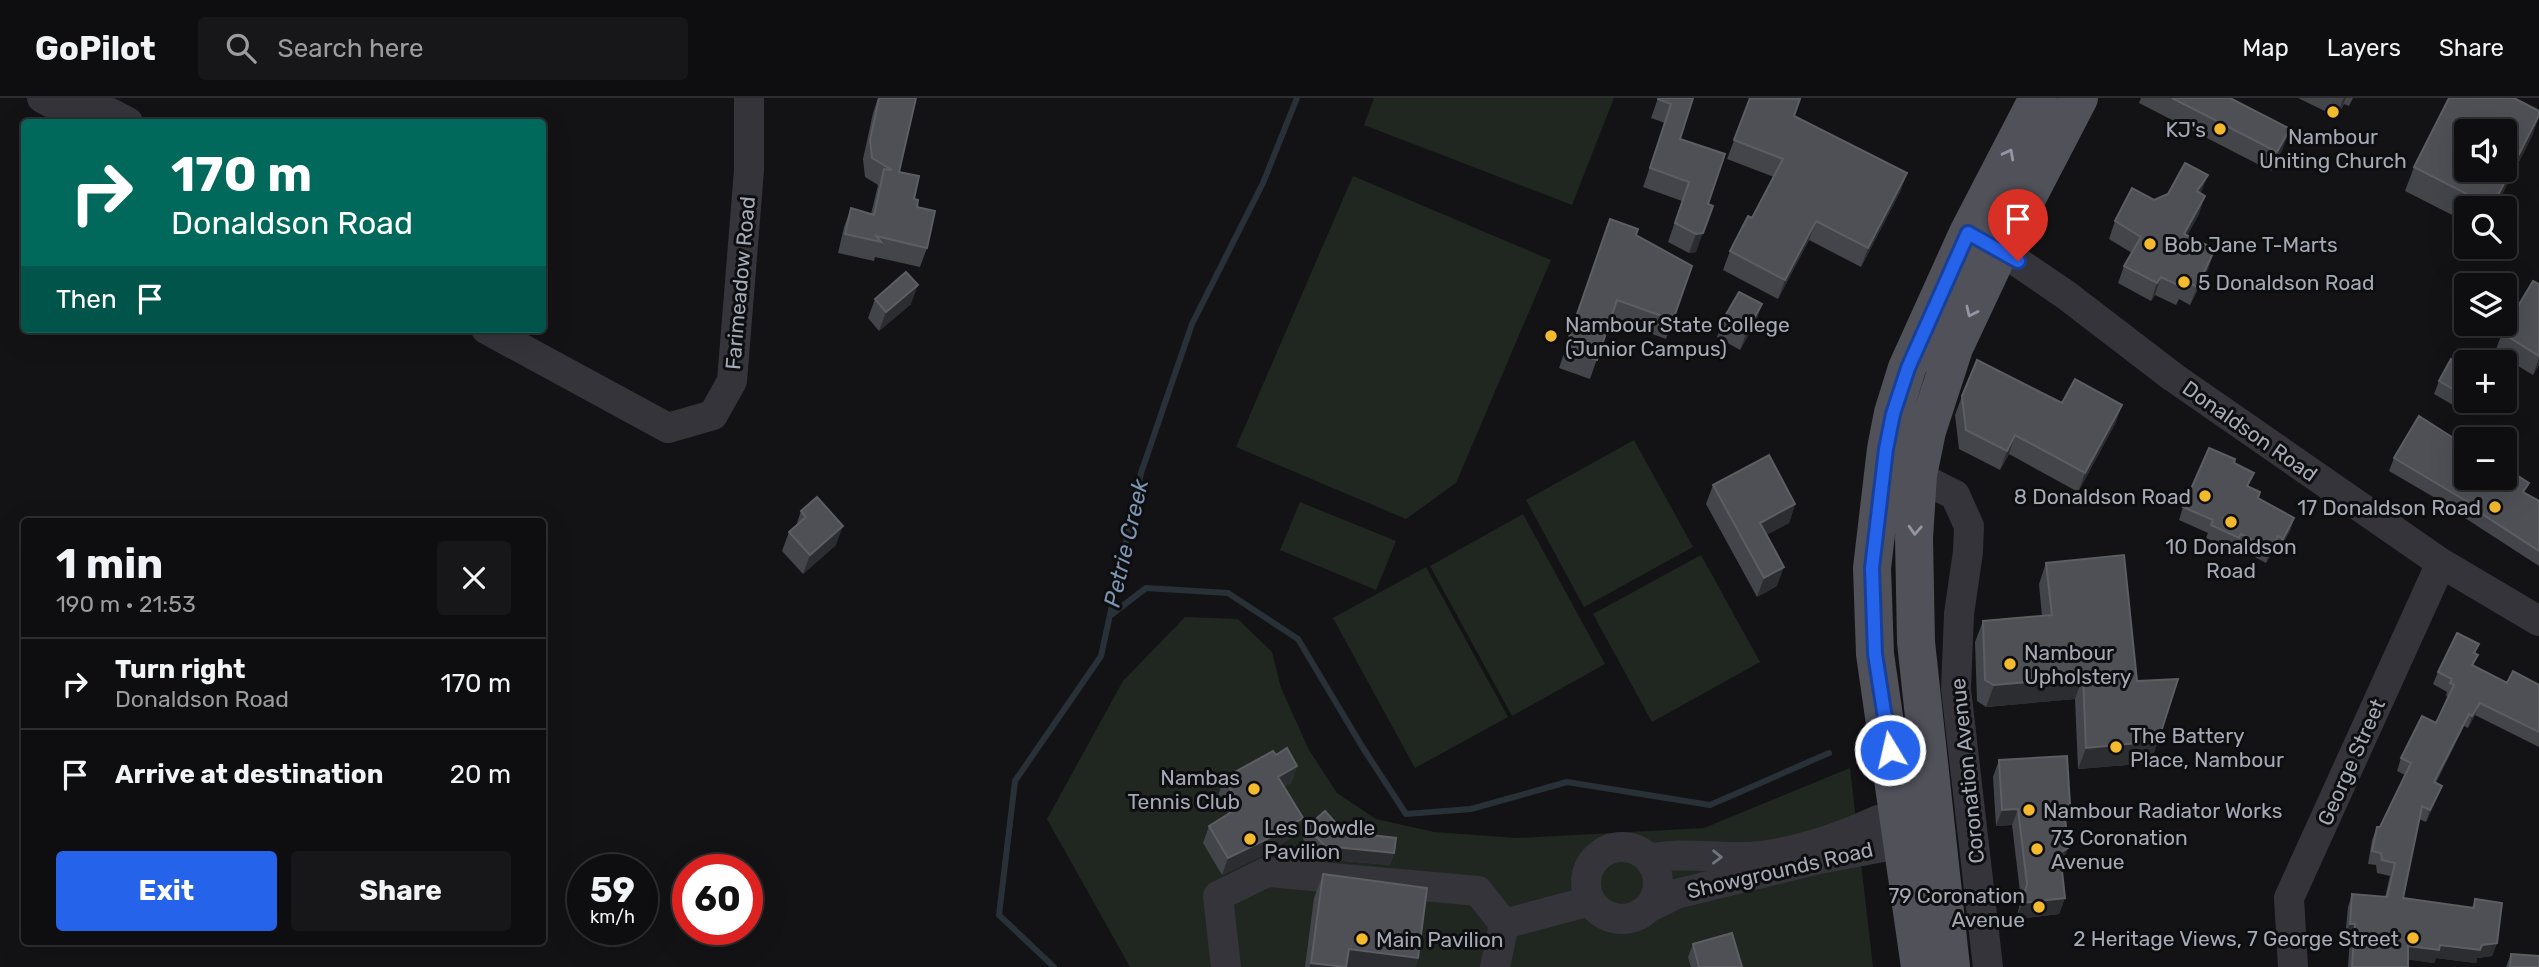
<!DOCTYPE html>
<meta charset="utf-8">
<style>
body{margin:0;font-family:Rubik,sans-serif;background:#171719;color:#f1f3f6;height:100vh;display:flex;flex-direction:column;font-size:26px;white-space:nowrap}
*{box-sizing:border-box;margin:0}
p{font-size:23px;color:#9b9c9f}
.icon{flex:none;width:38px;height:38px;fill:none;stroke:currentColor;stroke-width:2;stroke-linecap:round;stroke-linejoin:round}
.map{position:relative;flex:1;overflow:hidden}
.side{position:absolute;left:21px;top:420px;width:525px;height:427px;display:flex;flex-direction:column;background:#0e0e10;border-radius:7px;box-shadow:0 7px 28px #0002,0 0 0 2px #2e2e30}
.side>*{flex:none}
.guide{position:absolute;left:21px;top:21px;width:525px;height:214px;border-radius:7px;box-shadow:0 7px 28px #0002,0 0 0 2px #2e2e30;background:#00695c;color:#fff;overflow:hidden}
.fabs{position:absolute;left:2454px;top:21px;display:grid;gap:14px}
.fabs a{display:grid;place-items:center;width:63px;height:63px;border-radius:7px;background:#0e0e10;box-shadow:0 7px 28px #0002,0 0 0 2px #2e2e30;font-size:35px}
.speed{position:absolute;left:567px;top:756px;display:flex;gap:14px;font-size:35px;font-weight:700;text-align:center}
.speed>*{display:grid;place-content:center;width:91px;height:91px;border-radius:50%;background:#0e0e10;box-shadow:0 7px 28px #0002,0 0 0 2px #2e2e30;line-height:1}
.speed small{font-size:18px;font-weight:400}
.speed .limit{border:10px solid #d22;background:#fff;color:#111}
.pin{position:absolute;display:grid;place-items:center;width:60px;height:60px;color:#fff;margin:-72px -30px;border-radius:50% 50% 50% 0;rotate:-45deg;box-shadow:0 0 7px #0007}
.pin .icon{rotate:45deg}
.me{position:absolute;width:77px;margin:-38px;rotate:351deg;stroke-linejoin:round;filter:drop-shadow(0 0 5px #0008)}
.turn{display:flex;align-items:center;gap:24px;height:147px;padding:0 35px;font-size:32px}
.turn .icon{width:91px;height:91px;stroke-width:2.5}
.turn b{display:block;font-size:49px;line-height:60px}
.then{display:flex;align-items:center;height:66px;padding:0 35px;background:#0003;gap:14px;font-size:26px}
.round{display:grid;place-items:center;flex:none;width:74px;height:74px;border-radius:7px;background:#171719}
.headline{display:flex;align-items:center;justify-content:space-between;height:119px;padding:0 35px}
h1{font-size:42px;font-weight:700;line-height:52px}
.cta{display:flex;gap:14px;margin-top:auto;padding:14px 35px}
.cta a{flex:1;height:80px;border-radius:7px;background:#2563eb;color:#fff;font-size:28px;font-weight:700;line-height:80px;text-align:center}
.cta a+a{background:#171719;color:#f1f3f6}
ul{padding:0;list-style:none}
li{display:flex;align-items:center;gap:21px;height:91px;padding:0 35px;border-top:2px solid #2e2e30}
li div{flex:1}
li b{display:block;font-size:26px}
li em{font-style:normal}
header{display:flex;align-items:center;gap:42px;box-sizing:border-box;height:98px;padding:0 35px;background:#0e0e10;border-bottom:2px solid #2e2e30}
header strong{font-size:33px}
nav{display:flex;gap:38px;margin-inline-start:auto;font-size:24px}
.search{width:490px;height:63px;background:#171719;display:flex;align-items:center;gap:18px;box-sizing:border-box;padding:0 24px;border-radius:7px;color:#9b9c9f;font-size:26px}
.map>svg:first-child{display:block}
.green{fill:#1f2720}
.lines{fill:none;stroke-linecap:round;stroke-linejoin:round}
.stream{stroke:#293138;stroke-width:6}
.minor{stroke:#34343a;stroke-width:30}
.major{stroke:#505159;stroke-width:38}
.wall{fill:#44454a}
.shaded-wall{fill:#2c2d30}
.building{fill:#4f5056;stroke:#5c5e64;stroke-width:2;fill-rule:evenodd}
.oneway{stroke:#9397a3}
.oneway2{stroke:#72747e}
.route-casing{stroke:#184099;stroke-width:18}
.route{stroke:#2563eb;stroke-width:12}
.poi-dot{fill:#f3ba2d;stroke:#0e0e10;stroke-width:2.5}
.labels{text-anchor:middle;dominant-baseline:central;stroke-width:6;stroke-linejoin:round;paint-order:stroke}
.poi-label{font-size:21px;fill:#a4a9b5;stroke:#0e0e10;text-anchor:start}
.street-label{font-size:21px;fill:#a4a9b5;stroke:#0e0e10}
.water-label{font-size:23px;font-style:italic;fill:#7b95b1;stroke:#0e0e10}
</style>
<header>
<strong>GoPilot</strong>
<div class="search"><svg class="icon" aria-label="search" viewBox="0 0 24 24"><circle cx="10" cy="10" r="6"/><path d="M15 15l6 6"/></svg>Search here</div>
<nav><a>Map</a><a>Layers</a><a>Share</a></nav>
</header>
<div class="map">
<svg width="2539" height="869" viewBox="0 0 2539 869">
<rect width="100%" height="100%" fill="#131315"/>
<path class="green" d="M1374,0H1614L1572,107L1364,27Z
M1353,78L1551,162L1456,385L1406,421L1236,349Z
M1634,342L1693,449L1584,509L1526,402Z
M1300,404L1396,443L1376,492L1280,452Z
M1523,416L1605,566L1512,618L1430,468Z
M1701,457L1760,564L1652,624L1593,516Z
M1426,469L1508,619L1415,670L1333,520Z
M1185,519L1238,521L1272,554L1281,590L1309,652L1337,695L1376,721L1434,734L1517,740L1704,730L1850,670L1873,869H1130L1047,721L1123,583Z"/>
<g class="lines">
<path class="stream" d="M1111,517L1146,490L1228,495L1298,541L1363,650L1406,716L1471,711L1567,684L1710,707L1829,655
M1054,869L999,817L1015,683L1101,558L1141,375L1192,226L1263,85L1297,0"/>
<path class="minor" d="M42,0L87,24
M82,0L128,24
M1982,142L2000,152L2066,197L2173,279L2441,465L2539,523
M486,231L668,330L713,317L732,283L749,72V0
M1902,364L1929,384L1955,397L1969,428L1968,454L1959,516L1956,591L1988,869
M1586 785a36 36 0 1 1 72 0a36 36 0 1 1-72 0Z
M1649,761C1680,754 1711,760 1742,759C1785,759 1839,740 1878,722L1902,734
M1648,810L1676,796L1819,761L1883,749L1902,734
M1226,869L1218,798L1267,774L1478,793L1504,826
M1495,869L1504,826L1590,803
M2293,869L2289,800L2441,465"/>
<path class="major" d="M1920,869L1875,556L1872,470L1886,351L1893,315L1907,270L1968,135L2038,0
M1951,869L1916,544L1914,440L1918,377L1927,333L1954,250L2000,152L2079,0"/>
</g>
<path class="wall" d="M878,0H916L899,74L914,101L917,109L927,150L920,169L875,159L874,163L838,155L844,129L851,110L871,116L878,87L865,79L863,61L873,15Z
M1658,0H1693L1680,41L1708,106L1696,154L1689,155L1668,144L1682,103L1643,89L1665,25L1651,20Z
M1750,0L1794,18L1907,75L1900,94L1861,169L1809,142L1778,201L1723,172L1730,153L1752,120L1774,79L1727,61Z
M2141,0H2230L2283,50L2271,73L2139,5Z
M2298,0H2353L2349,8L2344,6L2337,19Z
M2539,13V18L2532,38L2495,110H2466V124L2405,93L2414,69Z
M2201,95L2199,116L2187,137L2209,169L2190,207L2179,201L2176,207L2155,197L2151,203L2118,185L2124,168L2132,155L2109,141L2115,123L2154,102Z
M1610,121L1636,137L1692,168L1666,241L1611,221L1590,281L1559,270Z
M2539,186V267L2533,277L2495,254L2502,235Z
M875,201L911,206L879,233L868,220Z
M1762,206L1755,225L1740,252L1717,239L1724,220Z
M2439,283L2466,297L2458,310L2434,296Z
M1962,298L2062,305L2122,307L2115,326L2078,394L2009,356L2000,372L1959,351L1955,317Z
M2394,360L2525,395L2539,403V468L2465,420L2466,418L2389,373Z
M2234,365L2249,389L2258,400L2294,420L2290,433L2278,454L2274,451L2266,465L2236,449L2235,453L2206,440L2208,435L2179,422L2183,409Z
M1713,387L1795,406L1789,425L1766,437L1777,488L1757,499L1706,406Z
M801,413L836,447L803,476L782,453L789,434L796,428Z
M2046,465L2137,583L2151,665L2078,671L2075,601L1986,609L1977,603L1975,544L1983,523L2042,518L2039,486Z
M2475,555L2474,568L2507,585L2539,587V649L2475,617L2468,630L2464,628L2436,685L2437,700L2426,724L2419,721L2403,800L2472,810L2475,801L2497,845L2492,858L2477,860L2476,865L2436,860L2434,865L2408,861V869H2348L2350,839H2345L2348,809L2352,796L2385,799L2390,778L2377,775L2376,767L2368,766L2372,742L2377,729H2380L2405,677L2397,673L2401,660L2436,625L2448,599L2446,598L2447,594L2433,586L2438,574Z
M1276,657L1297,668L1291,685L1284,689L1303,720L1296,737L1261,758L1222,777L1203,745L1209,728L1229,716L1218,698L1224,680Z
M1999,662L2065,720L2061,767L2065,800L2059,816L2016,821L2021,802L2012,727L1996,728L1993,679Z
M1307,729L1344,734L1394,755L1390,767L1320,761L1303,741Z
M1323,776L1418,860L1415,869H1305L1314,800Z
M1693,846L1742,869H1691L1688,859Z
M2511,856L2539,869H2506Z"/>
<path class="shaded-wall" d="M2344,0H2346L2337,19L2343,1Z
M2539,17L2532,38L2495,110H2492Z
M2290,31L2283,50L2271,73L2277,54Z
M1907,75L1900,94L1861,169L1868,150Z
M2208,77L2201,95L2191,111L2197,93Z
M2205,98L2199,116L2178,154L2184,136Z
M1816,123L1809,142L1778,201L1785,182Z
M1703,135L1696,154L1689,155L1696,136Z
M2215,151L2209,169L2190,207L2197,189Z
M2161,179L2155,197L2151,203L2157,185Z
M918,187L911,206L879,233L886,214Z
M1762,206L1755,225L1740,252L1747,233Z
M2539,260V267L2533,277Z
M2466,292V297L2458,310L2463,297Z
M2122,307L2115,326L2078,394L2085,375Z
M2015,337L2009,356L2000,372L2007,353Z
M1795,406L1789,425L1753,444L1760,425Z
M2294,420L2290,433L2278,454L2283,441Z
M843,428L836,447L803,476L810,457Z
M2278,438L2274,451L2266,465L2270,452Z
M1784,469L1777,488L1757,499L1764,480Z
M2083,579L2075,601L1986,609L1994,587Z
M2480,605L2475,617L2468,630L2472,618Z
M2469,616L2464,628L2430,697L2434,684Z
M2158,643L2151,665L2078,671L2086,650Z
M1297,668L1291,685L1272,696L1278,679Z
M2442,688L2437,700L2426,724L2430,712Z
M2070,707L2064,724V708Z
M2018,711L2012,727L1996,728L2002,712Z
M1303,720L1296,737L1261,758L1222,777L1228,760Z
M1325,748L1394,755L1390,767L1320,761Z
M2068,750L2062,767L2060,755Z
M2065,800L2059,816L2016,821L2022,805Z
M2350,826H2355L2350,839H2345Z
M2497,845L2492,858L2477,860L2476,865L2436,860L2434,865L2403,861L2408,848L2482,847Z
M1349,851L1418,860L1415,869H1343Z
M1311,865L1338,869H1309Z"/>
<path class="building" d="M879,0H916L899,74L919,78L914,101L918,102L917,109L935,113L927,150L876,138L881,144L845,136L851,110L874,117L884,71L892,72L872,60L870,42Z
M1658,0H1693L1680,41L1725,56L1708,106L1713,108L1703,135L1696,136L1675,125L1689,84L1650,70L1671,6L1658,1Z
M1750,0L1800,1L1794,18L1907,75L1868,150L1816,123L1785,182L1730,153L1748,118L1752,120L1783,61L1734,42Z
M2172,0H2230L2290,31L2277,54Z
M2449,0H2514L2539,13V17L2492,109L2414,69ZM2466,33H2504V72H2466Z
M2185,65L2208,77L2197,93L2205,98L2184,136L2215,151L2197,189L2185,183L2182,189L2161,179L2157,185L2124,168L2141,139L2115,123L2132,90L2154,102L2168,96Z
M1610,121L1638,131L1636,137L1692,168L1673,222L1617,202L1597,262L1565,251Z
M906,174L918,187L886,214L875,201Z
M2533,183L2539,186V258L2502,235Z
M1739,194L1762,206L1747,233L1724,220Z
M2451,261L2466,270V292L2463,297L2439,283Z
M1977,262L2062,305L2075,281L2122,307L2085,375L2015,337L2007,353L1966,332L1962,298Z
M2419,318L2466,348V380H2504V369L2529,385L2523,394L2539,403V453L2470,408L2471,406L2394,360Z
M2209,350L2235,361L2234,365L2254,375L2247,388L2260,394L2258,400L2294,420L2283,441L2278,438L2270,452L2241,436L2239,440L2211,427L2213,422L2183,409Z
M1769,357L1795,406L1760,425L1784,469L1764,480L1713,387Z
M817,399L843,428L810,457L789,434L806,419L801,413Z
M2124,457L2137,583L2178,581L2158,643L2086,650L2083,579L1994,587L1985,582L1983,523L2052,517L2046,465Z
M2457,535L2479,546L2474,555L2478,557L2472,567L2507,585L2513,573L2539,587V634L2480,605L2472,618L2469,616L2434,684L2442,688L2430,712L2422,708L2403,800L2474,810L2475,801L2502,805L2497,845L2482,847L2480,852L2440,847L2439,852L2408,848V869H2352L2355,826H2350L2352,796L2387,799L2395,765L2382,762L2381,755L2372,753L2377,729H2380L2411,665L2401,660L2422,618L2436,625L2454,587L2450,585L2452,581L2438,574Z
M1287,650L1297,668L1278,679L1303,720L1267,741L1228,760L1209,728L1241,708L1224,680L1273,653L1276,657Z
M2067,658L2070,707L2064,708L2068,750L2060,755L2065,800L2022,805L2027,786L2018,711L2002,712L1999,662Z
M1325,713L1344,734L1396,740L1394,755L1325,748L1307,729Z
M1323,776L1427,790L1418,860L1349,851L1346,869L1311,865Z
M1732,835L1742,869H1699L1693,846Z
M2511,856L2539,858V869H2510Z"/>
<defs><path id="oneway-chevron" d="M-2-3.5L2.5 0L-2 3.5" fill="none" stroke-width="1.6" stroke-linecap="round" stroke-linejoin="round" transform="scale(1.75)"/></defs>
<g class="oneway">
<use href="#oneway-chevron" transform="translate(2009 56) rotate(-62)"/>
<use href="#oneway-chevron" transform="translate(1971 214) rotate(115)"/>
<use href="#oneway-chevron" transform="translate(1915 432) rotate(93)"/>
</g>
<use class="oneway2" href="#oneway-chevron" transform="translate(1717 759) rotate(1)"/>
<g class="lines">
<g class="route-casing">
<path id="route" d="M1890,652L1875,556L1872,470L1886,351L1893,316L1908,270L1968,135L2018,163"/>
</g>
<use href="#route" class="route"/>
</g>
<g class="poi-dot">
<circle cx="2333" cy="14" r="7"/>
<circle cx="2220" cy="31" r="7"/>
<circle cx="2150" cy="146" r="7"/>
<circle cx="2184" cy="184" r="7"/>
<circle cx="1551" cy="238" r="7"/>
<circle cx="2205" cy="398" r="7"/>
<circle cx="2495" cy="409" r="7"/>
<circle cx="2231" cy="424" r="7"/>
<circle cx="2010" cy="566" r="7"/>
<circle cx="2116" cy="649" r="7"/>
<circle cx="1254" cy="691" r="7"/>
<circle cx="2029" cy="712" r="7"/>
<circle cx="1250" cy="741" r="7"/>
<circle cx="2037" cy="751" r="7"/>
<circle cx="2039" cy="809" r="7"/>
<circle cx="2413" cy="840" r="7"/>
<circle cx="1362" cy="841" r="7"/>
</g>
<g class="labels">
<g class="poi-label">
<text x="2206" y="31" text-anchor="end">KJ's</text>
<text x="2333" y="38" text-anchor="middle">Nambour<tspan x="2333" dy="24">Uniting Church</tspan></text>
<text x="2164" y="146">Bob Jane T-Marts</text>
<text x="2198" y="184">5 Donaldson Road</text>
<text x="1565" y="226">Nambour State College<tspan x="1565" dy="24">(Junior Campus)</tspan></text>
<text x="2191" y="398" text-anchor="end">8 Donaldson Road</text>
<text x="2481" y="409" text-anchor="end">17 Donaldson Road</text>
<text x="2231" y="448" text-anchor="middle">10 Donaldson<tspan x="2231" dy="24">Road</tspan></text>
<text x="2024" y="554">Nambour<tspan x="2024" dy="24">Upholstery</tspan></text>
<text x="2130" y="637">The Battery<tspan x="2130" dy="24">Place, Nambour</tspan></text>
<text x="1240" y="679" text-anchor="end">Nambas<tspan x="1240" dy="24">Tennis Club</tspan></text>
<text x="2043" y="712">Nambour Radiator Works</text>
<text x="1264" y="729">Les Dowdle<tspan x="1264" dy="24">Pavilion</tspan></text>
<text x="2051" y="739">73 Coronation<tspan x="2051" dy="24">Avenue</tspan></text>
<text x="2025" y="797" text-anchor="end">79 Coronation<tspan x="2025" dy="24">Avenue</tspan></text>
<text x="2399" y="840" text-anchor="end">2 Heritage Views, 7 George Street</text>
<text x="1376" y="841">Main Pavilion</text>
</g>
<g class="street-label">
<text transform="translate(740 185) rotate(-85)">Farimeadow Road</text>
<text transform="translate(2250 333) rotate(35)">Donaldson Road</text>
<text transform="translate(2351 664) rotate(-66)">George Street</text>
<text transform="translate(1967 673) rotate(-96)">Coronation Avenue</text>
<text transform="translate(1780 772) rotate(-13)">Showgrounds Road</text>
</g>
<g class="water-label">
<text transform="translate(1126 445) rotate(-77)">Petrie Creek</text>
</g>
</g>
</svg>
<div class="fabs">
<a><svg class="icon" aria-label="sound" viewBox="0 0 24 24"><path d="M4 9h4l5-4v14l-5-4H4zM17 9q2 3 0 6"/></svg></a>
<a><svg class="icon" aria-label="search" viewBox="0 0 24 24"><circle cx="10" cy="10" r="6"/><path d="M15 15l6 6"/></svg></a>
<a><svg class="icon" aria-label="layers" viewBox="0 0 24 24"><path d="M12 4l9 5-9 5-9-5zM3 14l9 5 9-5"/></svg></a>
<a>+</a>
<a>−</a>
</div>
<div class="speed"><div>59<small>km/h</small></div><div class="limit">60</div></div>
<div class="pin" style="left:2018px;top:163px;background:#d93025"><svg class="icon" aria-label="arrive" viewBox="0 0 24 24"><path d="M6 21V4h12l-3 4 3 4H6"/></svg></div>
<svg class="me" style="left:1890px;top:652px" viewBox="-20 -20 40 40"><circle r="17" fill="#2563eb" stroke="#fff" stroke-width="3"/><path d="M0-11L8 9 0 5-8 9z" fill="#fff"/></svg>
<div class="guide">
<div class="turn"><svg class="icon" aria-label="right" viewBox="0 0 24 24"><path d="M7 20v-9h11M14 6l5 5-5 5"/></svg><div><b>170 m</b>Donaldson Road</div></div>
<div class="then">Then<svg class="icon" aria-label="arrive" viewBox="0 0 24 24"><path d="M6 21V4h12l-3 4 3 4H6"/></svg></div>
</div>
<section class="side">
<div class="headline"><div><h1>1 min</h1><p>190 m · 21:53</p></div><a class="round"><svg class="icon" aria-label="close" viewBox="0 0 24 24"><path d="M6 6l12 12M18 6L6 18"/></svg></a></div>
<ul>
<li><svg class="icon" aria-label="right" viewBox="0 0 24 24"><path d="M7 20v-9h11M14 6l5 5-5 5"/></svg><div><b>Turn right</b><p>Donaldson Road</p></div><em>170 m</em></li>
<li><svg class="icon" aria-label="arrive" viewBox="0 0 24 24"><path d="M6 21V4h12l-3 4 3 4H6"/></svg><div><b>Arrive at destination</b></div><em>20 m</em></li>
</ul>
<div class="cta"><a>Exit</a><a>Share</a></div>
</section>
</div>
